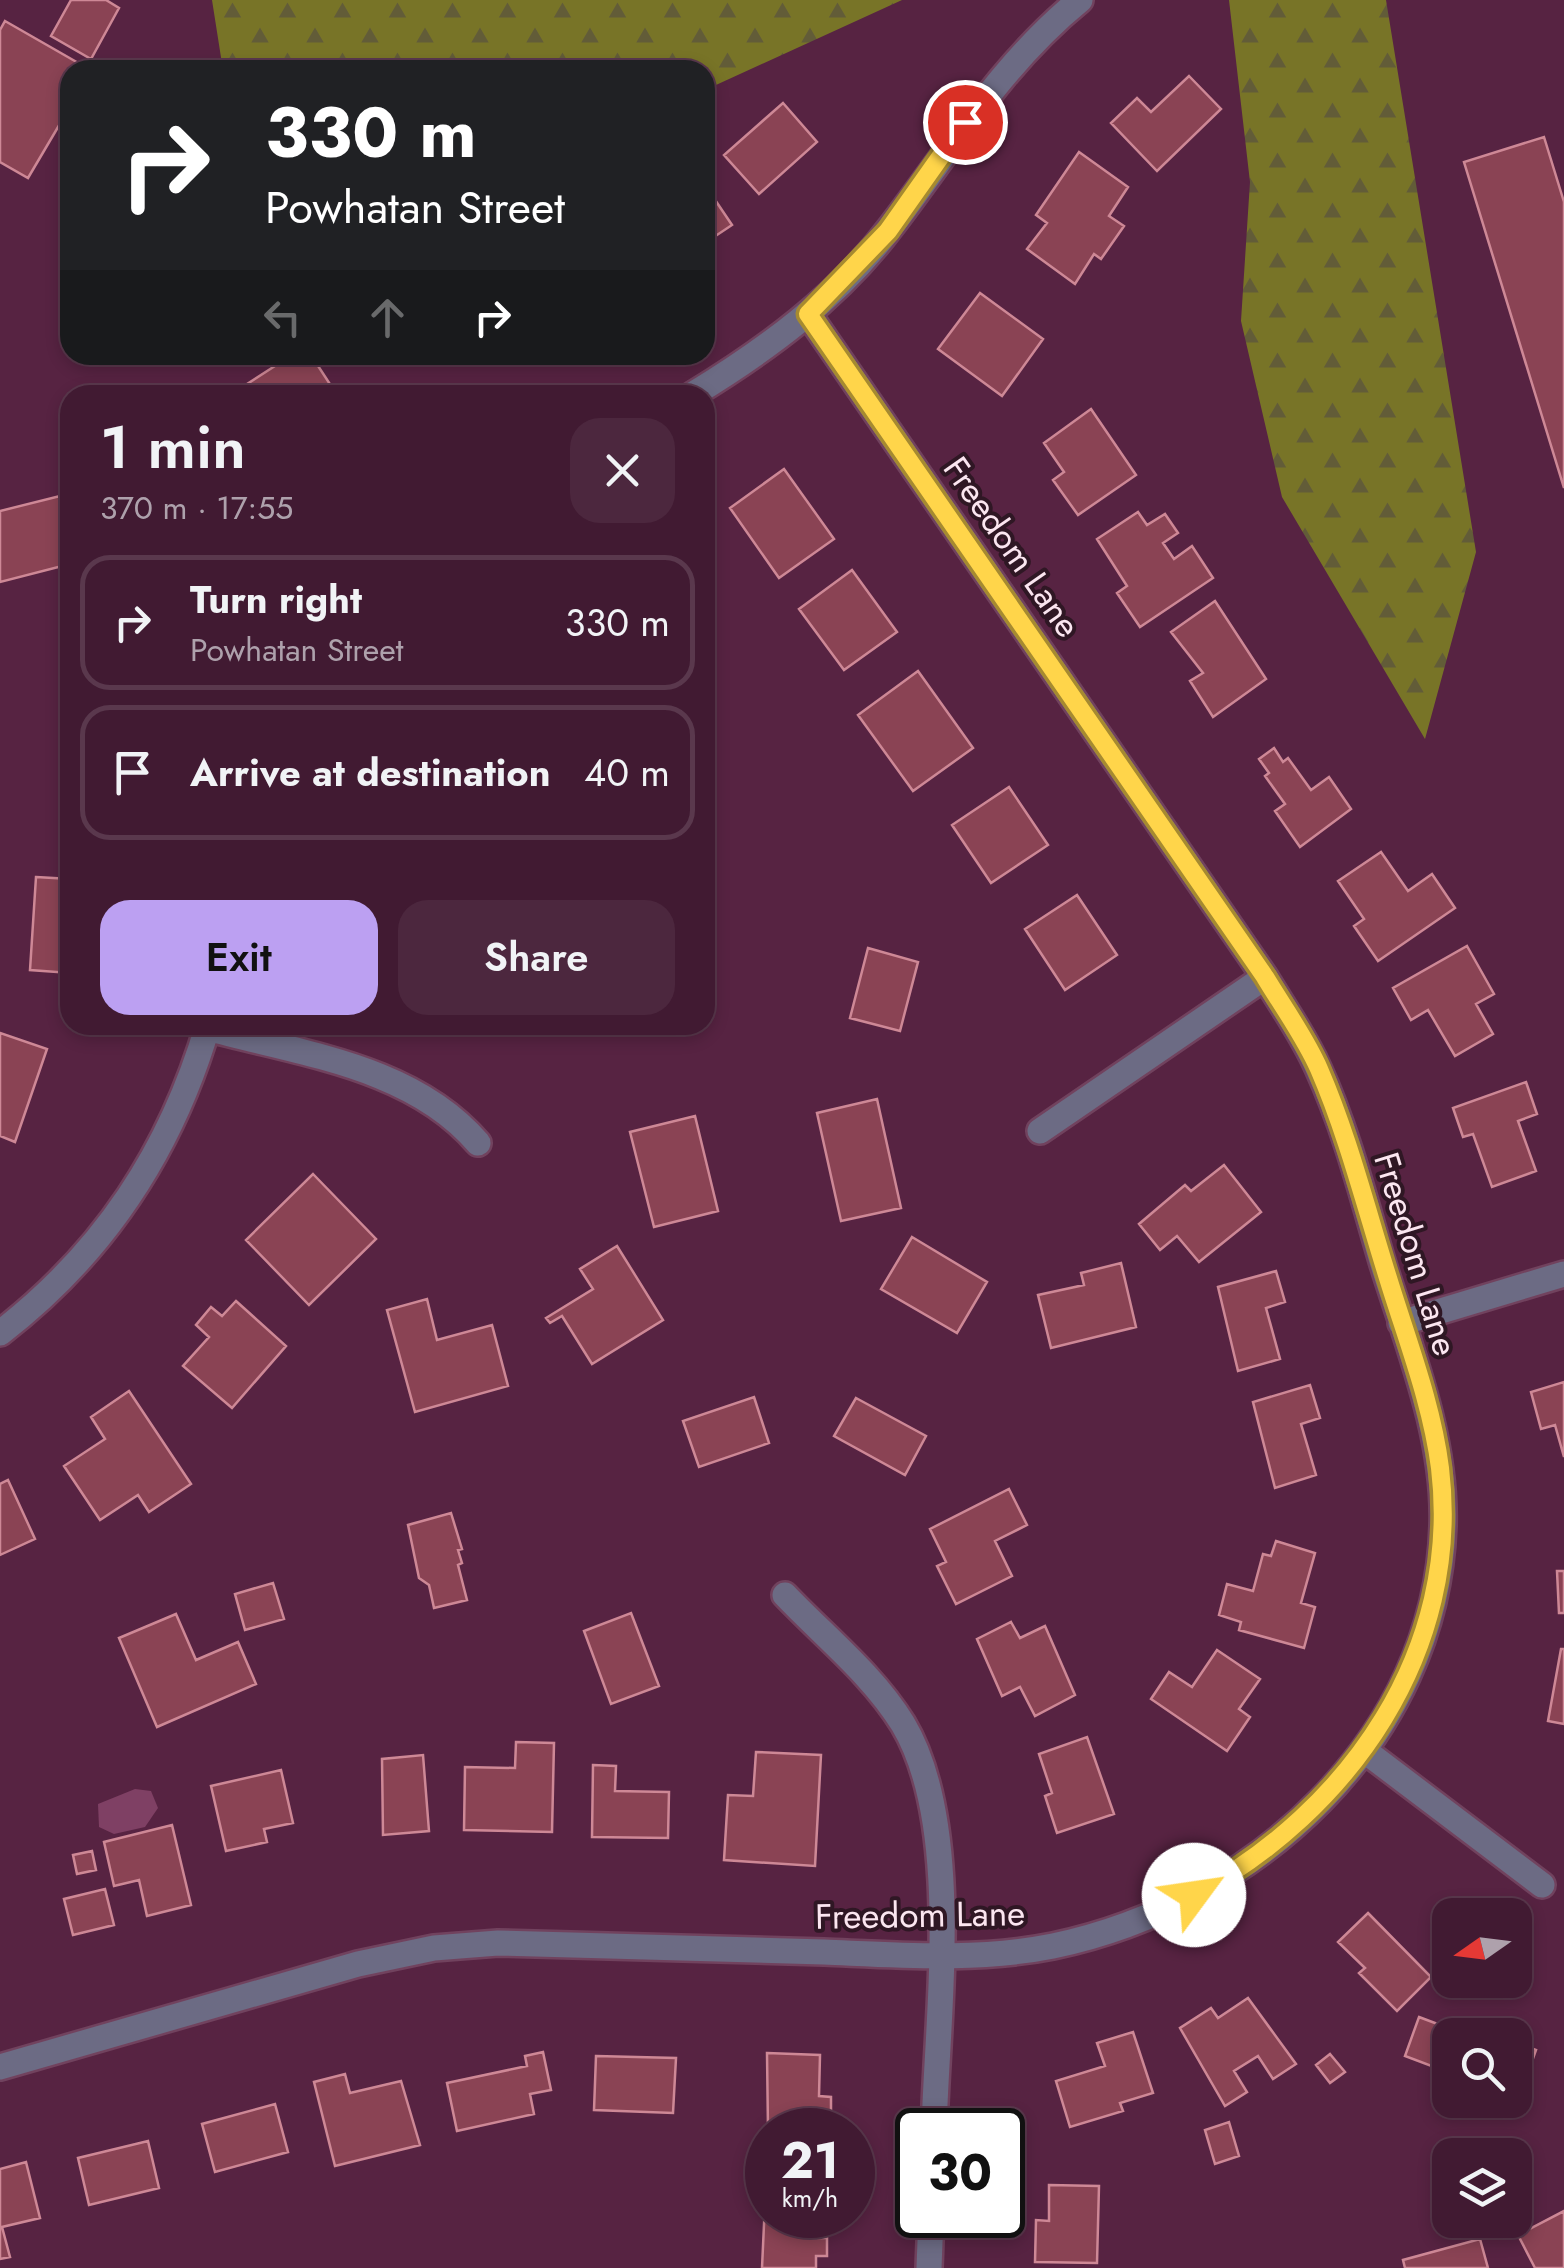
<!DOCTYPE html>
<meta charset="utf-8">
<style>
body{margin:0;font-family:Jost,sans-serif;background:#4c273e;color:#f1f3f6;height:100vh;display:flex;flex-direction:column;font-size:38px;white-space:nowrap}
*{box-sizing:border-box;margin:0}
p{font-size:32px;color:#aea1ac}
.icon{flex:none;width:55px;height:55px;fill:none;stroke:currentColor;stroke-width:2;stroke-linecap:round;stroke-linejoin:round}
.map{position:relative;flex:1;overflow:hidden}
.sheet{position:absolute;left:60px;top:385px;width:655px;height:650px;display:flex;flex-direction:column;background:#411a32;border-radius:30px;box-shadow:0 5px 15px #0003,0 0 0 2px #5a384d}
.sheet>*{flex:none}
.guide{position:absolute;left:60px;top:60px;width:655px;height:305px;border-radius:30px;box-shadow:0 5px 15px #0003,0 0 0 2px #5a384d;background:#202124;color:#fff;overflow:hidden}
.needle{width:65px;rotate:256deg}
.controls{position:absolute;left:1432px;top:1898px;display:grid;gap:20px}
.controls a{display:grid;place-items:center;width:100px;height:100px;border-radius:20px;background:#411a32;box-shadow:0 5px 15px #0003,0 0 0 2px #5a384d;font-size:50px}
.speed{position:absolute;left:745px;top:2108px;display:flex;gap:20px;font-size:50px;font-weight:700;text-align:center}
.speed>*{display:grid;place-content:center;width:130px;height:130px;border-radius:50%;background:#411a32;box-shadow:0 5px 15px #0003,0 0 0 2px #5a384d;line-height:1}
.speed small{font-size:25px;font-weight:400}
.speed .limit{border:5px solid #111;border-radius:15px;background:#fff;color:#111}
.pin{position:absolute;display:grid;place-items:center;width:85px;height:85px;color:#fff;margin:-42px;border:5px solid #fff;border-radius:50%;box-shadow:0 2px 10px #0007}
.me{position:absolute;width:110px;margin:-55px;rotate:59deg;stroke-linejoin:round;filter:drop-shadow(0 0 8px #0008)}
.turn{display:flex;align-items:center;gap:35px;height:210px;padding:0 40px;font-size:45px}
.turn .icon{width:130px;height:130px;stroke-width:2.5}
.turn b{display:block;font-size:70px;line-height:85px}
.lanes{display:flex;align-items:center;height:95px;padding:0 40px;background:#0003;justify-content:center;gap:50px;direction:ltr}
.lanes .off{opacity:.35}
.round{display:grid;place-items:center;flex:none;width:105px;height:105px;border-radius:30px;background:#4c273e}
.summary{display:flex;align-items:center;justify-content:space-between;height:170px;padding:0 40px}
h1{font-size:60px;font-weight:600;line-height:75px}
.button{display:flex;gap:20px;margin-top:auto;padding:20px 40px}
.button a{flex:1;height:115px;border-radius:30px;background:#bca0f2;color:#111;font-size:40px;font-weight:600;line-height:115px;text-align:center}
.button a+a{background:#4c273e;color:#f1f3f6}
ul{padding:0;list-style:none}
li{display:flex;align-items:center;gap:30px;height:135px;margin:0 20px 15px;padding:0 20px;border:5px solid #5a384d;border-radius:30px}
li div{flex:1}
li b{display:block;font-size:38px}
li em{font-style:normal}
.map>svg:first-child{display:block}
.forest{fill:url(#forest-firs)}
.water{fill:#7f4064}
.building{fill:#8a4354;stroke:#ce8896;stroke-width:2.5}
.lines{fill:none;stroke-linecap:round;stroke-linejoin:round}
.minor-casing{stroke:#71425e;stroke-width:30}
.minor{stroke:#6c6b84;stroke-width:25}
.route-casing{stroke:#a68a30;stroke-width:25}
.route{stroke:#ffd54a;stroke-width:18}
.labels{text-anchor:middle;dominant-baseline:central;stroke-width:8;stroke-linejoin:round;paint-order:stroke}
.street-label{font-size:35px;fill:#fbe6f0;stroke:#2f1724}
</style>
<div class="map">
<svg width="1564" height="2268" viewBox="0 0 1564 2268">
<defs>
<pattern id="forest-firs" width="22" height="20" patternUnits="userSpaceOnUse" patternTransform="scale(2.5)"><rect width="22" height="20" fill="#787427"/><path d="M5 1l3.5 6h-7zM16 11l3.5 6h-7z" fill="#625c38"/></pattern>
</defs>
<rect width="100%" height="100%" fill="#572342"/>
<path class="forest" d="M212,0H902L705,90V70H223Z
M1229,0H1386L1476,552L1425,739L1282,497L1241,321L1250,182Z"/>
<path class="water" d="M135,1789L151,1791L158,1808L145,1827L114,1834L99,1827L98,1804Z"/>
<path class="building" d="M71,0H106L119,8L91,59L51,36Z
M5,21L80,64L70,70V127L61,122L28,178L0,162V30Z
M1189,76L1221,109L1157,171L1111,123L1137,98L1151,112Z
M783,103L817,142L759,194L724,155Z
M1544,137L1564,202V488L1464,162Z
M1079,152L1128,187L1109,216L1124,226L1101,259L1094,254L1075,284L1027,249L1047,223L1036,215Z
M705,185L732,225L705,243Z
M980,293L1043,339L1002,396L938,349Z
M292,355H311L337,395H230Z
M1091,409L1136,475L1078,515L1053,480L1064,472L1044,443Z
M784,469L834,539L779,578L730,508Z
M60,496L70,536V564L0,582V511Z
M1138,512L1147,525L1165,514L1178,533L1163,543L1174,559L1192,546L1213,578L1140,627L1117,593L1127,586L1097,539Z
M852,570L897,632L844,670L799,609Z
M1215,601L1266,679L1213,717L1190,681L1203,673L1171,632Z
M918,671L973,748L913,791L858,715Z
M1274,748L1283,762L1288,758L1311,790L1329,777L1351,809L1300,847L1275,811L1285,804L1265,776L1269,773L1259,759Z
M1009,787L1048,845L991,883L952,825Z
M1381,852L1408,891L1432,874L1455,908L1378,961L1354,926L1364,919L1338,881Z
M36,877L70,879V973L30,970Z
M1077,895L1117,955L1065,990L1025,929Z
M1467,946L1494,994L1476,1004L1493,1034L1455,1056L1428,1010L1411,1020L1393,988Z
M868,948L918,962L900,1031L850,1018Z
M0,1033L47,1049L15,1142L0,1136Z
M1526,1082L1537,1114L1518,1121L1536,1171L1492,1187L1473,1134L1463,1137L1453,1108Z
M877,1099L901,1208L841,1221L817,1113Z
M695,1116L718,1211L654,1227L630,1132Z
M1224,1165L1261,1212L1199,1262L1177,1236L1160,1250L1139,1224L1185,1185L1191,1191Z
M313,1174L376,1239L309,1305L246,1240Z
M912,1237L987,1282L957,1333L881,1289Z
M617,1246L663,1320L592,1364L562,1316L550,1323L546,1318L593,1289L580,1269Z
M1121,1263L1136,1327L1051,1348L1038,1295L1084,1285L1081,1273Z
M1276,1271L1285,1302L1266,1308L1280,1359L1238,1371L1218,1287Z
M427,1299L437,1340L492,1325L508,1386L415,1412L387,1310Z
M236,1301L286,1346L232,1408L183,1366L209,1337L196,1325L211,1307L222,1316Z
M1564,1382V1457L1555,1425L1541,1429L1531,1392Z
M1310,1385L1320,1418L1301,1424L1316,1475L1275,1488L1253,1402Z
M129,1391L191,1484L149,1512L138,1495L100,1520L64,1466L105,1439L91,1417Z
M754,1397L769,1443L699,1467L683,1421Z
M856,1398L926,1436L905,1475L834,1436Z
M8,1480L35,1539L0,1555V1484Z
M1009,1489L1027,1525L995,1541L1012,1576L956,1604L937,1566L946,1562L930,1529Z
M451,1513L462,1549L458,1550L462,1563L458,1565L467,1600L434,1608L429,1585L419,1578L408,1525Z
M1276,1541L1315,1553L1301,1603L1315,1607L1304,1648L1239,1630L1241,1622L1219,1615L1227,1584L1253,1591L1263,1554L1271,1556Z
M1557,1571H1564V1613H1559Z
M273,1583L284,1619L245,1630L235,1594Z
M631,1613L659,1686L611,1704L584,1631Z
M176,1614L196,1660L238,1642L256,1684L157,1727L119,1638Z
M1011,1622L1020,1638L1045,1626L1075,1695L1035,1716L1020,1687L1002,1696L977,1639Z
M1561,1649H1564V1724L1548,1721Z
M1217,1650L1260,1679L1239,1709L1250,1717L1227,1751L1151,1699L1169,1672L1192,1687Z
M1087,1737L1114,1814L1057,1833L1045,1796L1052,1793L1039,1754Z
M516,1742L554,1743L552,1832L464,1830L465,1767L515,1768Z
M756,1752L821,1755L815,1866L724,1860L728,1795L753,1796Z
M423,1755L429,1831L383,1835L382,1759Z
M593,1765L616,1766L615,1791L669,1792L668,1838L592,1837Z
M281,1770L293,1823L264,1829L267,1842L226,1851L211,1786Z
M172,1825L191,1905L147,1916L139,1880L114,1886L104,1842Z
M92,1851L96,1870L77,1874L73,1855Z
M105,1889L114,1925L73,1935L64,1899Z
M1368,1913L1431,1977L1397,2011L1359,1973L1365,1968L1338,1942Z
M1248,1998L1296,2064L1273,2079L1258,2056L1234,2071L1247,2092L1225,2106L1180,2028L1211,2008L1218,2018Z
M1419,2017L1464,2034L1468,2025L1496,2035H1450V2073L1405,2056Z
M1133,2032L1153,2093L1120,2103L1123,2111L1070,2127L1056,2081L1105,2066L1097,2043Z
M1515,2042L1536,2050L1519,2098L1515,2096Z
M543,2052L551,2090L530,2094L534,2114L457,2131L447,2083L527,2066L525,2056Z
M767,2053L820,2055L819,2096L831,2097V2130H768Z
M1330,2054L1345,2072L1330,2083L1316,2065Z
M596,2056L676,2058L673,2113L594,2110Z
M345,2074L350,2093L401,2081L420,2145L335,2166L314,2082Z
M275,2104L288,2152L215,2172L202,2124Z
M1229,2122L1239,2156L1215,2164L1205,2130Z
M148,2141L159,2188L89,2205L78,2158Z
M26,2162L40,2218L2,2227L10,2257L0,2259V2169Z
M766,2181L768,2215H809V2238H827V2256H816V2268H762Z
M1049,2185L1099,2186L1097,2263L1035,2262L1036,2220L1049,2221Z
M1564,2211V2268H1535L1518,2235Z
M1480,2239L1488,2268H1405L1403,2260Z"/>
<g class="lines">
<g class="minor-casing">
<path id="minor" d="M692,395C766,350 837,298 890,228C951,149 1001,64 1080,0
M207,1028C301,1054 412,1066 478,1143
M1040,1131L1265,977
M1401,1323L1564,1274
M0,1333C104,1253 171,1151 208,1025
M785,1595C825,1637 872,1674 903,1724C963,1824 937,2014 934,2130
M1365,1751L1542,1885
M0,2067L358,1964L434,1948L498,1943C606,1946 715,1949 824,1952C899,1955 979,1961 1053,1946C1254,1904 1436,1740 1443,1526C1446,1436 1408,1345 1382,1261C1363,1196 1346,1129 1318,1068C1304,1036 1283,1007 1265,977L808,314
M929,2268L931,2215"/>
</g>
<use href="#minor" class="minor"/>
</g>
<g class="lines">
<g class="route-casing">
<path id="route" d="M965,122L888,231L808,314L1265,977C1283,1007 1305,1037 1319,1069C1348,1136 1366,1208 1388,1278C1407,1340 1432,1404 1440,1468C1462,1650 1350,1811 1194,1895"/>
</g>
<use href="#route" class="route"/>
</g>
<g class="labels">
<g class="street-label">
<text transform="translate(1012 547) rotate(55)">Freedom Lane</text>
<text transform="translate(1416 1254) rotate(73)">Freedom Lane</text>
<text transform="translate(920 1915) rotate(-1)">Freedom Lane</text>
</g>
</g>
</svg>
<div class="controls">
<a><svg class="needle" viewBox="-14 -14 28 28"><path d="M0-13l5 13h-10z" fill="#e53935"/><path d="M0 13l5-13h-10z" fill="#aea1ac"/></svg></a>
<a><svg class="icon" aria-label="search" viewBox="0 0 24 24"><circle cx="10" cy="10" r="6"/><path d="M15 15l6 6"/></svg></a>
<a><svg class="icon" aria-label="layers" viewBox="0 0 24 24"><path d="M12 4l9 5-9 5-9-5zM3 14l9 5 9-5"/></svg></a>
</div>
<div class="speed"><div>21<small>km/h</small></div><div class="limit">30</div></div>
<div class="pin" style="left:965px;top:122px;background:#d93025"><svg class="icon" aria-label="arrive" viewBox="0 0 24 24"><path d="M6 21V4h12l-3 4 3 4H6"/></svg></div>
<svg class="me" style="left:1194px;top:1895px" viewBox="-20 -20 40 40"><circle r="19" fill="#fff"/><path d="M0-13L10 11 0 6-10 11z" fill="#ffd54a"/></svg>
<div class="guide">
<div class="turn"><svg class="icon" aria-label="right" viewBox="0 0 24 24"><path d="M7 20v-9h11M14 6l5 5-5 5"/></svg><div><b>330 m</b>Powhatan Street</div></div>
<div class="lanes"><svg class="icon off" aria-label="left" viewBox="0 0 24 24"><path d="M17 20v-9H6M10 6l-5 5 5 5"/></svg><svg class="icon off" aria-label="ahead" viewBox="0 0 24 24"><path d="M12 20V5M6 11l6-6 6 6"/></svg><svg class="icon" aria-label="right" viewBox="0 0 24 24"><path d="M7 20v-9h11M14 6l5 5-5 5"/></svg></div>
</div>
<section class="sheet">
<div class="summary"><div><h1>1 min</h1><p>370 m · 17:55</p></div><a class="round"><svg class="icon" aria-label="close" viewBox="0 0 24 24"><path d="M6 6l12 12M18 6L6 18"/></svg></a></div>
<ul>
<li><svg class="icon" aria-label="right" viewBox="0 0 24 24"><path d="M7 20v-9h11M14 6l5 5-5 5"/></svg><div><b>Turn right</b><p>Powhatan Street</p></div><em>330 m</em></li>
<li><svg class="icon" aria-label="arrive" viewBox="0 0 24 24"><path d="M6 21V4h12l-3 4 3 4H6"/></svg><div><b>Arrive at destination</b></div><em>40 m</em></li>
</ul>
<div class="button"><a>Exit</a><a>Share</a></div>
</section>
</div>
